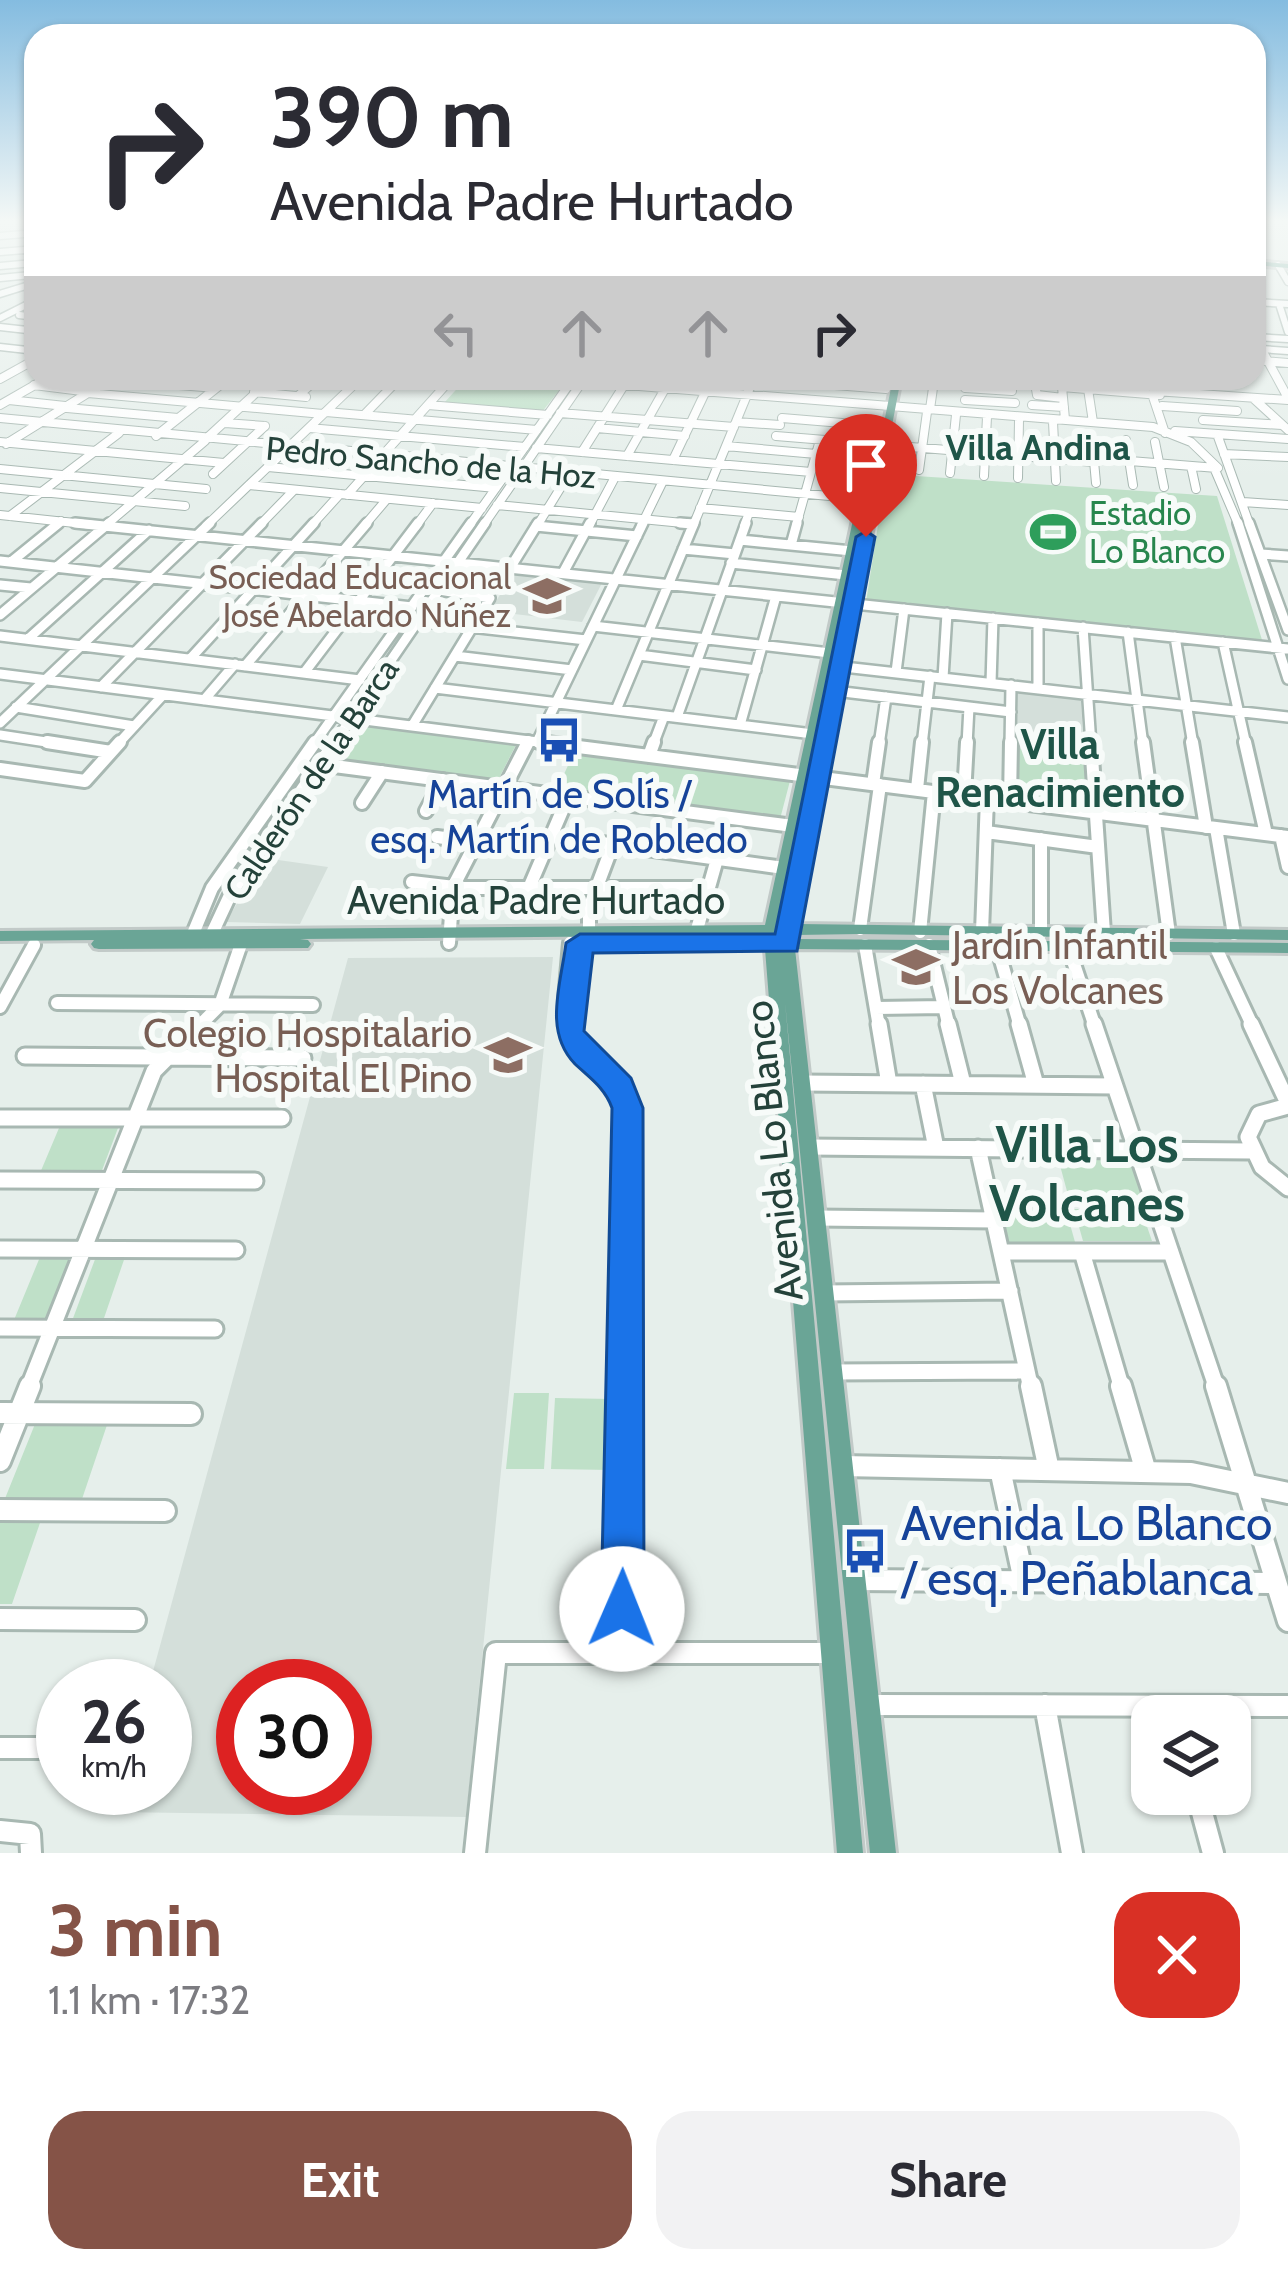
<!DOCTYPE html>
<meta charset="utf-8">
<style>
body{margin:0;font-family:Cabin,sans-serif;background:#f2f2f3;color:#2b2b33;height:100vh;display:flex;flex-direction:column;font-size:45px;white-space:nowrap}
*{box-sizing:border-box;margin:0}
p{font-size:39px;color:#7c7c81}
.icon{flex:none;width:66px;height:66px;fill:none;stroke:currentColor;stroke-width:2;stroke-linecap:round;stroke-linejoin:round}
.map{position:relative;height:1853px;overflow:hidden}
.sheet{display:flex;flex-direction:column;background:#fff;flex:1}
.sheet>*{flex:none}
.top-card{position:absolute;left:24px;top:24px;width:1242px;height:366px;border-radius:36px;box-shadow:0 3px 9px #0004;background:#fff;color:#2b2b33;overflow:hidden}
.controls{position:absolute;left:1131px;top:1695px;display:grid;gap:24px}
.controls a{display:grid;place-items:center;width:120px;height:120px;border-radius:24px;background:#fff;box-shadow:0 3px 9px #0004;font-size:60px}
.speed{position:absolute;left:36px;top:1659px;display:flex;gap:24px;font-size:60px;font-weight:700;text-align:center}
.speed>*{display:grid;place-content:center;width:156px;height:156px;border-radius:50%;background:#fff;box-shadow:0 3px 9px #0004;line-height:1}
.speed small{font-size:30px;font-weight:400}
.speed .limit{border:18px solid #d22;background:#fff;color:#111}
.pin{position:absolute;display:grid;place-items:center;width:102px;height:102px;color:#fff;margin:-123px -51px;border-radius:50% 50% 50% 0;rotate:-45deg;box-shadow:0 0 12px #0007}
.pin .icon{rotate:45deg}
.me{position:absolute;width:132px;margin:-66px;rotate:1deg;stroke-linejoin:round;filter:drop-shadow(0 0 9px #0008)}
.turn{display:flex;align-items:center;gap:42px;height:252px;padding:0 48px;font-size:54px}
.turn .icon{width:156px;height:156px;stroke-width:2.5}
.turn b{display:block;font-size:84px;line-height:102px}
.lanes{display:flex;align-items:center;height:114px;padding:0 48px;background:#0003;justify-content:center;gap:60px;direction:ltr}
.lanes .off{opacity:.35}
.round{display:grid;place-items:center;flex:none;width:126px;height:126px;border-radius:36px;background:#f2f2f3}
.summary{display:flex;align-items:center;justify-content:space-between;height:204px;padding:0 48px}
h1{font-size:72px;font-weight:800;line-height:90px;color:#855347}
.cta{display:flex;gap:24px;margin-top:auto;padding:24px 48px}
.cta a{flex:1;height:138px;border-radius:36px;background:#855347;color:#fff;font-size:48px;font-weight:800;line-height:138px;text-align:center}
.cta a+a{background:#f2f2f3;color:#2b2b33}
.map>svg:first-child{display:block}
.built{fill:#d4dfda;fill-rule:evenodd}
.green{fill:#bfe0c8}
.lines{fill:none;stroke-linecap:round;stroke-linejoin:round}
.minor-far5-casing{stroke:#a8b8b2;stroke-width:9}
.minor-far4-casing{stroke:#a8b8b2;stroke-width:10}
.minor-far3-casing{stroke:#a8b8b2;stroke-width:14}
.minor-far2-casing{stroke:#a8b8b2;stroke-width:18}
.minor-far1-casing{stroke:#a8b8b2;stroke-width:21}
.minor-casing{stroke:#a8b8b2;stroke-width:26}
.major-casing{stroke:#c2cac8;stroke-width:6}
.minor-far5{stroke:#fff;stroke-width:6}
.minor-far4{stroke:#fff;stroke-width:8}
.minor-far3{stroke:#fff;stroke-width:9}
.minor-far2{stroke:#fff;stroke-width:12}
.minor-far1{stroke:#fff;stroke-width:15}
.minor{stroke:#fff;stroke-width:20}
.major{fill:#6aa596;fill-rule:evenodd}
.route{fill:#1a73e8;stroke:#114b97;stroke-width:3}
.labels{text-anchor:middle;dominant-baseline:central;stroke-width:12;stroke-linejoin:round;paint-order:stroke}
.far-street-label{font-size:33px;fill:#24423a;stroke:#f7fbf9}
.far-leisure-label{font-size:33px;fill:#27864d;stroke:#f7fbf9;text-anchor:start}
.far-education-label{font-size:33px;fill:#785e54;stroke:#f7fbf9;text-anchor:end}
.far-neighbourhood-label{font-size:36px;font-weight:bold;fill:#1f5548;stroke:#f7fbf9}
.transit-label{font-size:39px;fill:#164399;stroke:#f7fbf9}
.street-label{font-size:39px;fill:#24423a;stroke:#f7fbf9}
.education-label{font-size:39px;fill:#785e54;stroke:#f7fbf9;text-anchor:start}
.neighbourhood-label{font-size:42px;font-weight:bold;fill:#1f5548;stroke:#f7fbf9}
.near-transit-label{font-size:48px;fill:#164399;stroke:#f7fbf9;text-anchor:start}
.near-neighbourhood-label{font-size:51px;font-weight:bold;fill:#1f5548;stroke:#f7fbf9}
</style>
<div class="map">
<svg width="1288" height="1853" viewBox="0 0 1288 1853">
<rect width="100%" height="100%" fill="#e6efeb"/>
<path class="built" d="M514,572L603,581L582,622L490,611Z
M1016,691L1081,699L1084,756L1016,748Z
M264,858L328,867L300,924L226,922Z
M553,957L466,1817L114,1812L121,1788H165V1686H149L348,958ZM345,1686V1788H243V1686Z"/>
<path class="green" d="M464,381L560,389L542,412L444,403Z
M886,474L1217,496L1263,643L866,602Z
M353,721L518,741L496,784L326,763Z
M1016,748L1084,756L1087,809L1015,799Z
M575,750L791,777L779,823L555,794Z
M59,1128H118L101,1173H40Z
M1058,1158L1124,1159L1132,1164L1146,1208L1071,1206Z
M1074,1209H1141L1152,1241H1083Z
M999,1210H1066L1075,1242H1006Z
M97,1254H126L103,1321H72Z
M40,1257H70L45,1320H14Z
M514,1393H549L544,1469H506Z
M555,1398L612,1399L610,1470L551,1469Z
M35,1424L107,1425L81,1502L4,1501Z
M0,1519L41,1520L12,1604H0Z"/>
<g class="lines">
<g class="minor-far5-casing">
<path id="minor-far5" d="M0,236L36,233
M0,252L36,249
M1278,265L1288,282
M0,266L33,263
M0,278L31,275
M29,289L36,244
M0,294L29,285
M1254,302L1288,304
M1279,304L1288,332
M19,315L36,317
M0,318L36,300
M0,327L36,331
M1254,335L1265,355
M1255,337L1288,339
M0,347L36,351
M1261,349L1288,351"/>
</g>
<g class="minor-far4-casing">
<path id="minor-far4" d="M1263,352L1288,398
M1254,360L1288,363
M495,378L547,382
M539,378L1153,427L1191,442L1218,468
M984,378L1019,380
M1034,378L1037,395L1063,398
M0,379L36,359
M796,382L886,389
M154,383L216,388
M34,385L90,392
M965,388L1012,391
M1088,389L1093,422
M1155,391L1152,394L1165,433
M1155,391L1288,400
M254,392L306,397
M88,393L323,414
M298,396L318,378
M1253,398L1288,430
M9,400L65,406
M965,400L1015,403
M0,405L47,378
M428,405L548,415
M1032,405L1064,407
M1162,406L1237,411
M67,408L178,418
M930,409L933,388
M326,412L537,430
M560,413L734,427
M364,415L400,378
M0,418L872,500
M782,418L878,426
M1065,419L1062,387L1160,395
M1203,420L1282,425
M736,422L780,425
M1053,422L1056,481
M225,423L265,426
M309,428L525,447
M597,428L685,436
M1175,431L1288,439
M1217,434L1250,526
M156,436L229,378
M776,436L1094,462
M207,438L272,378
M1126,440L1133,485
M0,442L224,463
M1155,442L1164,487
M6,444L112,378
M726,446L816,454
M536,448L811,472
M1093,450L1096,483
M582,452L628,379
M1224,454L1288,457
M627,456L671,378
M673,460L712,378
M1130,461L1217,468
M1212,463L1239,526
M813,465L868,470
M1191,466L1196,489
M268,467L496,488
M0,469L206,489
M919,470L927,412
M950,473L956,415
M213,474L265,426
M984,476L987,417
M1018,478L1019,420
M249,485L482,508
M0,488L185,506
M347,495L452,378
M1243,502L1288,505
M497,505L693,524
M700,508L799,517
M0,515L103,526
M10,516L119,433
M55,526L61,521
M105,526L205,441
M206,526L361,378
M259,526L294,490
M311,526L340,494
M364,526L387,499
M416,526L433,503
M469,526L573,379
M483,526L584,379
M537,526L569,474
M589,526L614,479
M641,526L662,483
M693,526L754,378
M744,526L749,513
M796,526L820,440"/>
</g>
<g class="minor-far3-casing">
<path id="minor-far3" d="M75,523L1288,649
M680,523L693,524
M1238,523L1288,679
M1249,523L1288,630
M536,526L637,536
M740,540L852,551
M791,545L797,523
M683,549L735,554
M1261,554L1288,556
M0,561L412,607
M11,562L59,523
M731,563L846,575
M510,568L538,523
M563,573L590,523
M0,585L31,588
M0,615L109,523
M417,621L586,640
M1038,623V689
M593,626L830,653
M1083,627L1091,745
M1128,632L1143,745
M0,636L360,680
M1175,637L1193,745
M28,639L149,530
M1223,642L1246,745
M639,655L756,670
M455,656L572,670
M190,659L314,523
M245,666L367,523
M835,666L1288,717
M896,672L904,609
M304,673L418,523
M0,674L562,745
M943,678L947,613
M991,683L993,618
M101,687L262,523
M435,688L813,734
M835,691L1011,712
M204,700L235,664
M16,707L134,726
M616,710L694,523
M677,717L746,523
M0,723L210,523
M740,725L776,596
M412,726L490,598L439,590
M0,735L66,745
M537,742L643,523
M117,745L163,695
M313,745L471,523
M333,745L485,523
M527,745L529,741
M653,745L664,716
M879,745L886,697
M922,745L930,676
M967,745L969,707
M1010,745L1011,685"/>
</g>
<g class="minor-far2-casing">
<path id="minor-far2" d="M47,742L111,752
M539,742L1288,837
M1091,742L1104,933
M1143,742L1169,934
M1192,742L1206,827
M1245,742L1266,834
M649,756L654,742
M319,764L793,826
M0,769L85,781L120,742
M873,784L879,742
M917,789L922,742
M964,795L967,742
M1010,801L1011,742
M362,803L382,772
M426,811L443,780
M1216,828L1234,934
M986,832L1098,847
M551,836L784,868
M1281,836L1288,867
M437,837L476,842
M1041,839V933
M412,882L463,888H708
M529,888L568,797
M860,929L880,785
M920,932L934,792
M982,932L987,798
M696,933L717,859
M589,934V908L613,844
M209,940L231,893L335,742
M190,941L212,888L315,742
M449,943L453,887L528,742
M865,945L879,1027
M929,945L949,1027
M997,946L1020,1027
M1068,946L1095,1027
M1216,948L1253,1027
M57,1003L313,1005
M0,1007L34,945
M876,1008L944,1007
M571,1024L580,943
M198,1027L220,1005L241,944
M569,1027L565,999L570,943"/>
</g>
<g class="minor-far1-casing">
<path id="minor-far1" d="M568,1024C580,1059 617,1073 627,1108L624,1389
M879,1024L889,1084
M948,1024L963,1084
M1019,1024L1036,1085
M1094,1024L1217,1389
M1251,1024L1288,1103
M25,1056L303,1058
M801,1083L1115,1086
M923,1084L936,1148
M1288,1106L1259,1114L1248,1137L1262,1167L1288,1188
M0,1118H282
M808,1147L1251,1151
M978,1148L1031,1389
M0,1180L255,1181
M816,1218L994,1220
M0,1249L236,1250
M1001,1252H1171
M1082,1252L1122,1389
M824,1293L1010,1291
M0,1328L215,1329
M832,1372L1027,1371
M28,1389L154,1071L201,1024"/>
</g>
<g class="minor-casing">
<path id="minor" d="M1031,1386L1049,1470
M1121,1386L1146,1472
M1216,1386L1288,1621
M0,1413L191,1414
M0,1461L30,1386
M842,1466L1191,1473L1288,1493
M1000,1469L1024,1581
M0,1510L165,1511
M854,1580L1276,1583
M0,1619L135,1620
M622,1653L624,1386
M868,1705L1288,1706
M1045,1705L1072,1853
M0,1748H63
M1197,1794L1213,1853
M0,1831L30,1834L31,1853
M475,1853L496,1653H833"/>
</g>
<g class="major-casing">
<path id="major" d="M1254,261L1288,264V268L1254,265Z
M893,378H901L798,924L1288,930V940L860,934L796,935V939L1288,943V953L795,949L896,1853H870L785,1002L863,1853H837L765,949L681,948L673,943L681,938H764V935L300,939L308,940L311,944L308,948L99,949L94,948L91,944L94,940L0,941V931L765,925L866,460L871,457L876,460L780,925L783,924Z"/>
</g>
<use href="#minor-far5" class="minor-far5"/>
<use href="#minor-far4" class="minor-far4"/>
<use href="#minor-far3" class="minor-far3"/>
<use href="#minor-far2" class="minor-far2"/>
<use href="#minor-far1" class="minor-far1"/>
<use href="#minor" class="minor"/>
<use href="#major" class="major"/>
</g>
<linearGradient id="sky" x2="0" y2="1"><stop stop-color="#84bce0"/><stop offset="0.46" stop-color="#f4f8f6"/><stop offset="1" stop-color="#f4f8f6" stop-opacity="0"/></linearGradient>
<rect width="1288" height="480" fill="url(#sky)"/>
<path class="route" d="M866,531L875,537L797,951L593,953L584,1031L631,1078L643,1108L644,1609L637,1624L622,1631L607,1624L601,1609L612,1108C605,1088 590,1078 575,1064C543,1031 561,984 566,943L580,934H775L856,537Z"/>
<defs>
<g id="stadium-bare" transform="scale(3.6)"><path d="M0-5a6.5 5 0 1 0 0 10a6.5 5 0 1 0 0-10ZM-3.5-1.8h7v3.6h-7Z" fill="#2e9e5b" stroke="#f7fbf9" stroke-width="2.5" paint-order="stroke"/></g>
<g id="school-bare" transform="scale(3.6)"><path d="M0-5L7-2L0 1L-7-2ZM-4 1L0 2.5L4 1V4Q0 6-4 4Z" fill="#8d6e63" stroke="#f7fbf9" stroke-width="2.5" paint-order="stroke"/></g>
<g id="bus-bare" transform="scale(3.6)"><path d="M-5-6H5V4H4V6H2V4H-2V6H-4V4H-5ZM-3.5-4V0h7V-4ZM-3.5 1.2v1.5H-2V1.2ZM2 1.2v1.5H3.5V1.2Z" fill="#1a4fb4" stroke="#f7fbf9" stroke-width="2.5" paint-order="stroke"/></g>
</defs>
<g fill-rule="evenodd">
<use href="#stadium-bare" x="1053" y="532"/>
<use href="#school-bare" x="547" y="596"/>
<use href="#bus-bare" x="559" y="740"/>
<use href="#school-bare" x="916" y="967"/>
<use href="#school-bare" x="508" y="1055"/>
<use href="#bus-bare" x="865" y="1551"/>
</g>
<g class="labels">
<g class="far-street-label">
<text transform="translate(431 462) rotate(5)">Pedro Sancho de la Hoz</text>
<text transform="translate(311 779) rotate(-56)">Calderón de la Barca</text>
</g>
<g class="far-leisure-label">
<text x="1089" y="513">Estadio<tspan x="1089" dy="38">Lo Blanco</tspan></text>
</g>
<g class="far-education-label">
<text x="511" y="577">Sociedad Educacional<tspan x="511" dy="38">José Abelardo Núñez</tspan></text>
</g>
<g class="far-neighbourhood-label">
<text x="1038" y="447">Villa Andina</text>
</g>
<g class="transit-label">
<text x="559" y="794">Martín de Solís /<tspan x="559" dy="45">esq. Martín de Robledo</tspan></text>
</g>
<g class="street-label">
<text x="536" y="900">Avenida Padre Hurtado</text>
<text transform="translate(773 1151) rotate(-96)">Avenida Lo Blanco</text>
</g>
<g class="education-label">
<text x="952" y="945">Jardín Infantil<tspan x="952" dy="45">Los Volcanes</tspan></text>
<text x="472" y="1033" text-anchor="end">Colegio Hospitalario<tspan x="472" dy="45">Hospital El Pino</tspan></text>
</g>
<g class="neighbourhood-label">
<text x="1060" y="744">Villa<tspan x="1060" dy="48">Renacimiento</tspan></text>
</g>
<g class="near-transit-label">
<text x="901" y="1523">Avenida Lo Blanco<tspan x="901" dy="55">/ esq. Peñablanca</tspan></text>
</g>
<g class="near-neighbourhood-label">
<text x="1087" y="1144">Villa Los<tspan x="1087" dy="59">Volcanes</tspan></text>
</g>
</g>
</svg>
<div class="controls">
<a><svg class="icon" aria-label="layers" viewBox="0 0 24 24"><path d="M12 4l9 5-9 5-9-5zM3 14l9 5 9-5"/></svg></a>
</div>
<div class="speed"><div>26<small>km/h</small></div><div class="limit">30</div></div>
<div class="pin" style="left:866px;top:537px;background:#d93025"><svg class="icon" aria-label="arrive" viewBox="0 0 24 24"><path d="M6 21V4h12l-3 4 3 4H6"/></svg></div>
<svg class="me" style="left:622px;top:1609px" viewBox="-20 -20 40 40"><circle r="19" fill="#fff"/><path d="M0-13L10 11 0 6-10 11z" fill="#1a73e8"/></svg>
<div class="top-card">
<div class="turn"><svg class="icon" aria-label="right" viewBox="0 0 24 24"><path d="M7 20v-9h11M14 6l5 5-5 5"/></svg><div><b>390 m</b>Avenida Padre Hurtado</div></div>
<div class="lanes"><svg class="icon off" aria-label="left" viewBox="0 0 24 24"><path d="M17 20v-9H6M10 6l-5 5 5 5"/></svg><svg class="icon off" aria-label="ahead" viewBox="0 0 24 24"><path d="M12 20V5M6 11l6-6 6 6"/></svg><svg class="icon off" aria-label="ahead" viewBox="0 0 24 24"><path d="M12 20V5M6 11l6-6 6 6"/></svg><svg class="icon" aria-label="right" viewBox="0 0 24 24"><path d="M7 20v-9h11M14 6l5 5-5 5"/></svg></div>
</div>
</div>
<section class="sheet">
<div class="summary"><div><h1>3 min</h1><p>1.1 km · 17:32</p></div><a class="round" style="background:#d93025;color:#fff"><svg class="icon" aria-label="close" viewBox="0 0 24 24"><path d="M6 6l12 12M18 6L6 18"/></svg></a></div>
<div class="cta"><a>Exit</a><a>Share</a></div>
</section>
